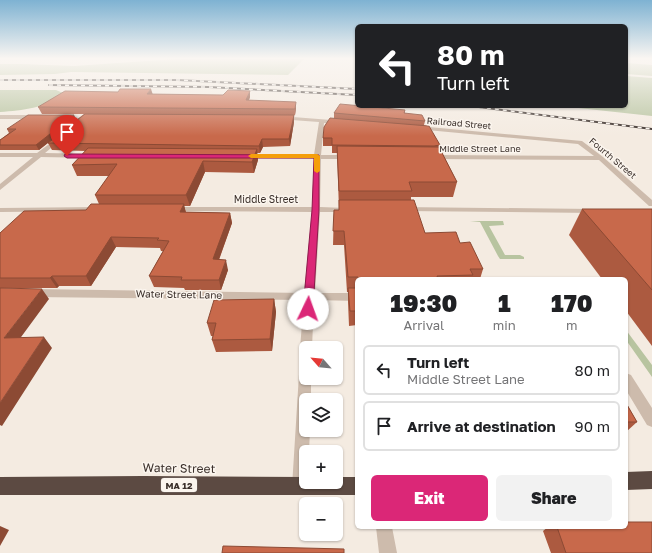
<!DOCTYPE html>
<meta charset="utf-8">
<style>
body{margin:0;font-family:"Golos Text",sans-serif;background:#f2f2f2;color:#202124;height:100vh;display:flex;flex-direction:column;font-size:15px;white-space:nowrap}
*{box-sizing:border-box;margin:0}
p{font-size:13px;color:#757577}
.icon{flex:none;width:22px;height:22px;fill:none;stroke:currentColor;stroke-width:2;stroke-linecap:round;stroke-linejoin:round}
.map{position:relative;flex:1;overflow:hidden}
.side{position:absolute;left:355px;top:277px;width:273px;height:252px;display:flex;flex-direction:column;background:#fff;border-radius:6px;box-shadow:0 1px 3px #0004}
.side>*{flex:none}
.hud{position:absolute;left:355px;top:24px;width:273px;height:84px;border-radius:6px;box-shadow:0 1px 3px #0004;background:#202124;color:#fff;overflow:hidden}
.needle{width:26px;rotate:297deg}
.tools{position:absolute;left:299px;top:341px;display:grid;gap:8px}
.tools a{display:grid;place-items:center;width:44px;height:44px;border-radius:6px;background:#fff;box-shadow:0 1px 3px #0004;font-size:20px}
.pin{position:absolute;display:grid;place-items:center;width:34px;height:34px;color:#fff;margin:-41px -17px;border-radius:50% 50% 50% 0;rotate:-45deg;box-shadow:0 0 4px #0007}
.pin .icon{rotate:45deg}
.me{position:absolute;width:44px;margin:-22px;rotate:3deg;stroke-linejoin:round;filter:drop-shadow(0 0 3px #0008)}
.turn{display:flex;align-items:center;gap:14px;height:84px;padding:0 16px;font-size:18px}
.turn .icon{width:52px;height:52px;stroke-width:2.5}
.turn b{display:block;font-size:28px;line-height:34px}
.eta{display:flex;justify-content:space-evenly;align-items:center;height:68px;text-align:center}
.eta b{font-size:24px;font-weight:800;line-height:28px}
.cta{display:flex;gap:8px;margin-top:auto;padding:8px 16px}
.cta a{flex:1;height:46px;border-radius:6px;background:#db2777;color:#fff;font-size:16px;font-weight:800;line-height:46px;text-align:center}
.cta a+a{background:#f2f2f2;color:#202124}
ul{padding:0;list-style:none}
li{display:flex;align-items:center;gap:12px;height:50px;margin:0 8px 6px;padding:0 8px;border:2px solid #e0e0e0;border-radius:6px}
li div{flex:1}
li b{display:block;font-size:15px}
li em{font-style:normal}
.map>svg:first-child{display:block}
.green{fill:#b8c4a0}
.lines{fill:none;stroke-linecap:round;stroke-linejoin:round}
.minor{fill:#cdbbac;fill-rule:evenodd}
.highway{fill:#5c4a42;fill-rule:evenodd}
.rail-casing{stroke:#3b302b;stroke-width:2}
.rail{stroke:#fbf5ee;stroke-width:1.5;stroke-dasharray:4;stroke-linecap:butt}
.wall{fill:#ac5a40}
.shaded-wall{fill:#8c4a34}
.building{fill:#c8694b;stroke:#8c4a34}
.route{fill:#db2777;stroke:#8e194d}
.slow{fill:#f59e0b}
.labels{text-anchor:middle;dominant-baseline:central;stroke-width:3;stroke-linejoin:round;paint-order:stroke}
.far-street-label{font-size:9px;fill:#3b302b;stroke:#fbf5ee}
.shield{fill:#fbf5ee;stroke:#756b66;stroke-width:1}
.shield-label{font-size:9px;font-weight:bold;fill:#3b302b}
.street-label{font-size:10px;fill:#3b302b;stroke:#fbf5ee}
.near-street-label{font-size:12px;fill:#3b302b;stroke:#fbf5ee}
</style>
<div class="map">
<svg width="652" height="553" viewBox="0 0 652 553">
<rect width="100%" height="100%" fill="#f4ebe1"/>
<path class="green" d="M176,59H304L288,75L71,72L55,74L0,75V64H22L74,66Z
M626,63L652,65V76L626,74Z
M626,76L652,78V116L560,106H626Z
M0,90H56L63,93C45,109 23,110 0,112Z
M470,221H503L504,225L489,226L505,255H520L524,257V259H500L498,256L480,222Z
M626,330L652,365V377L626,340Z"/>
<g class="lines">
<path class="minor" d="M0,115H38L41,117L38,119H0Z
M280,116L344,121V123L342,124L324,123L321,155H349L352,157L349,159H321L320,207L346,208L350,210L346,212H320L315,293H357V301L314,300L312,348H306V378H311V400H306V430H310L309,452H306V482H308L306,493L300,495L294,493L292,487L300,358L302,354L306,353L302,351L300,348L304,300L33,297L29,296L28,293L29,290L33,289L304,293L312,212L172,211L168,209L172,207H312L314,159L245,158L242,156L245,154L314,155L319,122L278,119L277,118Z
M418,126L582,141L603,157L652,200V206H649L599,160L431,159L428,157L431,155L594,156L578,144L416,129V127Z
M60,136L63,138L62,139L45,153L95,154L98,156L95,158L41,157L0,190V184L33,157H0V153H37Z
M100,207H103V211L0,212V208Z
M401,207L594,209L598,211L594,213L404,211H401Z
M626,373L631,375L652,408V427L647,425L626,390Z
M376,527H392L397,553H379Z"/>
<path class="highway" d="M652,471V489L626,490V472Z
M143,476L306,477V482H336V477H357V495H0V477Z"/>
<g class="rail-casing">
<path id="rail" d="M0,80H178L357,89
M49,85L209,87L357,95
M471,106L652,129"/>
</g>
<use href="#rail" class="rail"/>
</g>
<path class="wall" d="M118,92L153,94L250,97L249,100L296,108L295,115H294V122L290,146L263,147L260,153H257L258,160L254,173L205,172L190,206H184L186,212L230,213L232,223L219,260L228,270L221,290H185L184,288L154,287L149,276L163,251H161L160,248L116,247L91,286H59L57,288H0V233L86,210L99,204L95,195L109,176H77L72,165L86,151L52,150L48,143L39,150H0V140L9,133L7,129L74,115L76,120L84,114H42L38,107Z
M405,110V113L425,121L424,125L440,145L439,147L457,182L453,197H411V200L425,233L460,243L483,269L480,279H357V325L349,326L348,302V292H347L344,245H333L334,210H339L337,153H332V146H323V138L334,118V113Z
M582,209H652V346L626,311V279H602L569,235Z
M274,299L276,312L272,351L216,352L212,340L213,336H211L207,323Z
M626,403L637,422L626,432Z
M548,527H626L652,553H551L543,531Z"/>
<path class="shaded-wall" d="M151,89L153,95L147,94Z
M250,91V97L246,107V100Z
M296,102V108L295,115V109Z
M74,115L76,120L39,150L36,145Z
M294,115V122L290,146L289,139Z
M262,139L263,147L260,153L259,146Z
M257,149L258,160L254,173L252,162Z
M203,161L205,172L190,206L186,195Z
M184,204L186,214L180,212Z
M230,213L232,223L215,270L213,259Z
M111,237L116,247L91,286L86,276Z
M226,260L228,270L221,290L219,280Z
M52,276L59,286L57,288L50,278Z
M42,289L49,299L13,348L4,338Z
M274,299L276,312L272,351L270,339Z
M44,337L52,348L2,426L0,425V403Z
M0,526L9,530L0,546Z"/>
<path class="building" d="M120,89H151L147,94L223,95L228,90L250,91L246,100L296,102L295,109L38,107L65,91L118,92Z
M340,104L405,110L404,113L422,115L425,121L334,113Z
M85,114L294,115L289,139H262L259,146L48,143Z
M28,115H74L36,145H0V140L16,129H7Z
M330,118L429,126L440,145L434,146L332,145V138H323L324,127Z
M337,146L439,147L457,182H409L412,191H339Z
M88,148L257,149L252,162L203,161L186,195H95L117,164L72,165Z
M339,200H414L425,233L456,232L460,243L470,242L483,269H470L473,275L437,276L438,279H360L358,277H348L344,231H333L334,210H339Z
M91,204H184L180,212L230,213L213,259L226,260L219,280H181L182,277L149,276L169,241L157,240L159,238L111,237L86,276H52L50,278H0V233L24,211L86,210Z
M582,209H652V290Z
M0,288L42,289L4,338L44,337L0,403Z
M348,288H357V311H350Z
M274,299L270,339L212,340L216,323H207L214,300Z
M626,403L637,422H626Z
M626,522H652V553H566L557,527H626Z
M223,546L344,549V553H222Z"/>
<linearGradient id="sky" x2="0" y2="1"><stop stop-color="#7eb2d2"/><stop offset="0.43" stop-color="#faf6f2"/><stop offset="1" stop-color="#faf6f2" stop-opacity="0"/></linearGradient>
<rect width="652" height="136" fill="url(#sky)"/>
<path class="route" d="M65,154L319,155V210L313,309L312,312H304L303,309L312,210L314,158H67L64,156Z"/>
<path class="slow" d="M317,154L320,156V171L317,173L314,171V158H251L248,156L251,154Z"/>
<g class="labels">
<g class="far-street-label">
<text transform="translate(459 123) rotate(5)">Railroad Street</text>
<text x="480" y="148">Middle Street Lane</text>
<text transform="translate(613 158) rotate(40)">Fourth Street</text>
</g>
<rect class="shield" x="161" y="478" width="36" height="14" rx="3"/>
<g class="shield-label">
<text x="179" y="485">MA 12</text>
</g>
<g class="street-label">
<text x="266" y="199">Middle Street</text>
<text transform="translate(179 294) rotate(1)">Water Street Lane</text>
</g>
<g class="near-street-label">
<text transform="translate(179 468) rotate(1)">Water Street</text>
</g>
</g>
</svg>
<div class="tools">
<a><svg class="needle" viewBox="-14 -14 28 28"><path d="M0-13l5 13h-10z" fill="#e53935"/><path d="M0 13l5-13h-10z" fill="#757577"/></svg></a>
<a><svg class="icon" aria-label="layers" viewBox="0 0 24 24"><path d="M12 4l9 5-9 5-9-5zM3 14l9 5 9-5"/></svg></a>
<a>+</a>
<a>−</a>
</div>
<div class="pin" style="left:67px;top:156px;background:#d93025"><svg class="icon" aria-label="arrive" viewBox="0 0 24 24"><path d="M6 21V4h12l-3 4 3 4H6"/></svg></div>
<svg class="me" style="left:308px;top:309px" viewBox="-20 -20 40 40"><circle r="19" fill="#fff"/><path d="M0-13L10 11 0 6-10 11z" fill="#db2777"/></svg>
<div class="hud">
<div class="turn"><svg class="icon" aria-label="left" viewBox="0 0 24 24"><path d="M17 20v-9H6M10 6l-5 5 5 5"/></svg><div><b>80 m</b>Turn left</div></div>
</div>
<section class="side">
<div class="eta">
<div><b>19:30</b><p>Arrival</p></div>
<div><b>1</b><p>min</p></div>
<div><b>170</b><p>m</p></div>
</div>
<ul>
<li><svg class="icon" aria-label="left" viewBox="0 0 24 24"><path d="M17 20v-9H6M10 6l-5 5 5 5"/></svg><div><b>Turn left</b><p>Middle Street Lane</p></div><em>80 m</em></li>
<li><svg class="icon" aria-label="arrive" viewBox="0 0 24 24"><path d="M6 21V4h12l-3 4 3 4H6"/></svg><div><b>Arrive at destination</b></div><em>90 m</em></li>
</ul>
<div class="cta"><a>Exit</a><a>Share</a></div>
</section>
</div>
